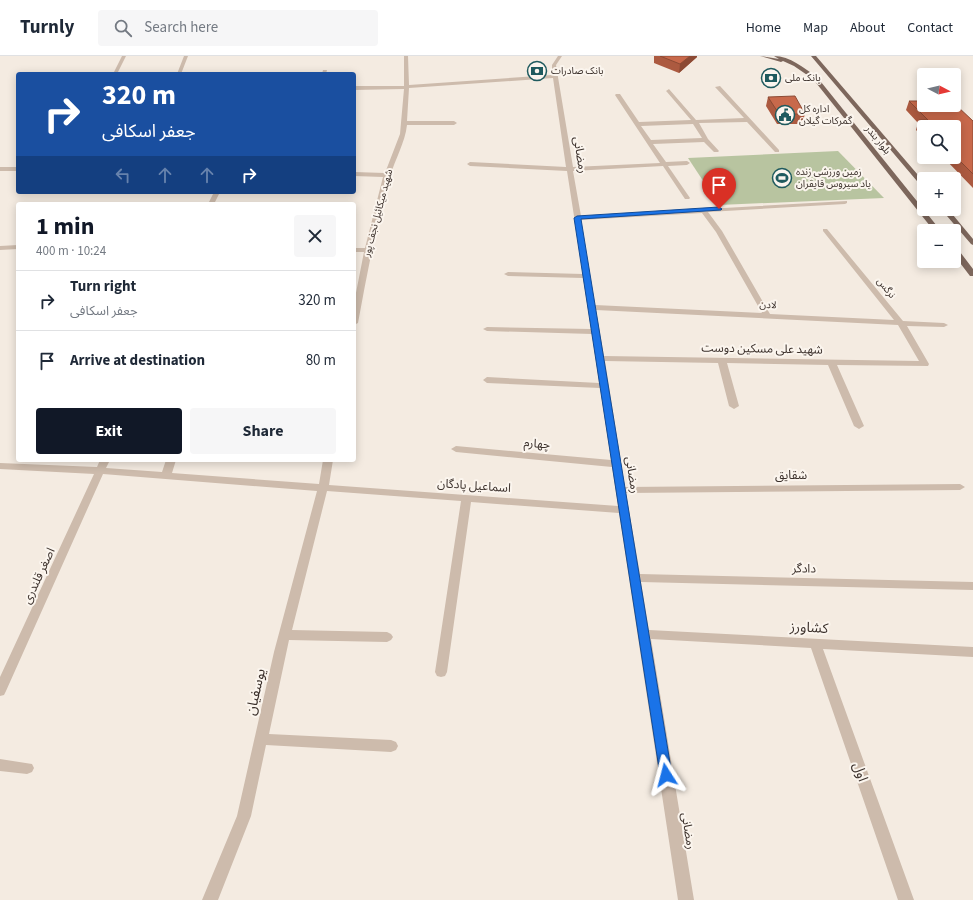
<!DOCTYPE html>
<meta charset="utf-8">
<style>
body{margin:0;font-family:"Source Sans 3","Noto Sans Arabic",sans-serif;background:#f6f6f7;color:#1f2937;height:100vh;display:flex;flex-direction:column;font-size:15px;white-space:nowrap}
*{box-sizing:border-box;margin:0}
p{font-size:13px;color:#747a83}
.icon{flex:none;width:22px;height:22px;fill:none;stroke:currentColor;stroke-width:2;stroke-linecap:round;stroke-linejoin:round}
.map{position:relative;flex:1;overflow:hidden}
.details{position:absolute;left:16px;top:146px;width:340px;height:260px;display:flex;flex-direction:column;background:#fff;border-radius:4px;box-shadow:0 2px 10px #0003}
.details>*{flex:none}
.guide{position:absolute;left:16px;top:16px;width:340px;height:122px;border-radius:4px;box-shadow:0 2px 10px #0003;background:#1a4fa0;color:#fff;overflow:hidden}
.needle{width:26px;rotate:97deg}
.tools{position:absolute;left:917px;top:12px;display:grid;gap:8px}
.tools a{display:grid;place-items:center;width:44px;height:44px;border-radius:4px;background:#fff;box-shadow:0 2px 10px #0003;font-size:20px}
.pin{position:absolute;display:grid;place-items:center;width:34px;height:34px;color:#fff;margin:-41px -17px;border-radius:50% 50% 50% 0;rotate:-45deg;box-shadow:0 0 4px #0007}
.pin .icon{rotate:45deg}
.me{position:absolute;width:44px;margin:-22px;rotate:351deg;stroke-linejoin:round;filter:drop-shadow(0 0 3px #0008)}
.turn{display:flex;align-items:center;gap:14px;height:84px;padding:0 20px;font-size:18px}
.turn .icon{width:52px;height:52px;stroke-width:2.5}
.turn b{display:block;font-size:28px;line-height:34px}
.lanes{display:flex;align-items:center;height:38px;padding:0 20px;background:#0003;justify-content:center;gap:20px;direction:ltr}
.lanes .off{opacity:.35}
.round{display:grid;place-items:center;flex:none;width:42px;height:42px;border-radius:4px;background:#f6f6f7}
.overview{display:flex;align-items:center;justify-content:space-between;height:68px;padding:0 20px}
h1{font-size:24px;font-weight:700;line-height:30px;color:#111827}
.primary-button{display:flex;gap:8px;margin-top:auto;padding:8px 20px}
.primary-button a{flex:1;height:46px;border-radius:4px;background:#111827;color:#fff;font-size:16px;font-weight:700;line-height:46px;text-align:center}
.primary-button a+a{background:#f6f6f7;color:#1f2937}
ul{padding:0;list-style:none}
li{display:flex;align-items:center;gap:12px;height:60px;padding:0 20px;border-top:1px solid #e0e1e3}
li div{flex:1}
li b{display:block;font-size:15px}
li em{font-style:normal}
header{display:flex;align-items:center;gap:24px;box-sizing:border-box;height:56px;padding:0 20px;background:#fff;border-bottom:1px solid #e0e1e3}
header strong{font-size:19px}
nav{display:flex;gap:22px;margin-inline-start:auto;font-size:14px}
.search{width:280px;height:36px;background:#f6f6f7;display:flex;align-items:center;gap:10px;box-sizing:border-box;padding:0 14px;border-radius:4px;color:#747a83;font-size:15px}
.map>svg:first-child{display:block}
.green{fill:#b8c4a0}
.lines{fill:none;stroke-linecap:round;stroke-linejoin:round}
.minor{fill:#cdbbac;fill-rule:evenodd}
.major{fill:#7d675c;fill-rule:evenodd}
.wall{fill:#ac5a40}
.shaded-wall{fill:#8c4a34}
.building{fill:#c8694b;stroke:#8c4a34}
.route{fill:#1a73e8;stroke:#114b97}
.labels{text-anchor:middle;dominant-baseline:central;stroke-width:4;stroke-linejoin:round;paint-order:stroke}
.far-poi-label{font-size:10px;fill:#3b302b;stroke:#fbf5ee;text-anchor:start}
.far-street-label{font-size:10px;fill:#3b302b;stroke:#fbf5ee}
.street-label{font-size:12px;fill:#3b302b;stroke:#fbf5ee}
.near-street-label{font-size:14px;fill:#3b302b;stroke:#fbf5ee}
</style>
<header>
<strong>Turnly</strong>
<div class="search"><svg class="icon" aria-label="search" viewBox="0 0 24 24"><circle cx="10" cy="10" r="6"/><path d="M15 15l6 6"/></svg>Search here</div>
<nav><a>Home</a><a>Map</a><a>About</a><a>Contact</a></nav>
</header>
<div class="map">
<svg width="973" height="844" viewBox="0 0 973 844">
<rect width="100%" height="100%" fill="#f4ebe1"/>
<path class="green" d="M838,95L884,142L719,149L688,102Z"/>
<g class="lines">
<path class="minor" d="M122,0H126L117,18H113Z
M184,0H188L181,18H177Z
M404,0H408L409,29L552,19V9L558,0H562L556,9L573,111L660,107L615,39L616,38H620L639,66L691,64L667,36L666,35L669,33L696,64L744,62L715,31L720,30L779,94V96H775L747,66L699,67L708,83L719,95L718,96H714L704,86L653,88L666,106L687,105L690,107L687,109L668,110L690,142L689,143H685L663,110L573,115L581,160L847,145V147L845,148L708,156L722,175L770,258L894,264L823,175V173H827L903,265L944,267L948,269L944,271L907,270L929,308L928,310L837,309L864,370L859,373L854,370L828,309L727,307L739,350L734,353L729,350L718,307L605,305L625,431L960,428L965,431L960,434L626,437L640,518L973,526V534L641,526L649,574L973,591V601L823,593L914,844H898L811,592L651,583L694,844H678L619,457L471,446L447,616L445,620L441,621L437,620L435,616L461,445L327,435L292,574L387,576L391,578L393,581L391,584L387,586L289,584L269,678L391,684L396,686L398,690L396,694L391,696L266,689L251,760L218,844H202L237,760L274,596L317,435L103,418L6,635L4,639L0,640V621L94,418L0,413V407L97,411L100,404H110L106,412L162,416L166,404H176L172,417L319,428L323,404H333L329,429L618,450L612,411L456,396L451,393L456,390L611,404L600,332L487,327L483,324L487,321L599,327L592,278L487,275L483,273L487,271L591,273L583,222L508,220L504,218L508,216L583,218L567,115L470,110L467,108L470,106L566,111L553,22L409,32L407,65H454L457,67L454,69H407C405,87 395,103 390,121C376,169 367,218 358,267L354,269V247L364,196H354V192H365L383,121L354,120V116L385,117L400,78L404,33L354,34V30H404ZM693,68L702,82L651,84L641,70ZM702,157L716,176L762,257L595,249L581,164ZM596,254L898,269L919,305L604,300Z
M323,14H327L326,18H322Z
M0,111H18V115H0Z
M214,136H220L214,148H208Z
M18,189V193L0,194V190Z
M0,703L32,708L34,712L32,716L27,718L0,715Z"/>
<path class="major" d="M760,0L779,3L774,0C790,0 804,12 817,21L941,175H934L813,23L794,10L783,5L781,6Z
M811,0H816L924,126V132L922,131Z
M941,153H948L973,183V189L971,188Z
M954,192H957L973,213V220H970L954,199Z"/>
</g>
<path class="wall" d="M654,0H697V1L679,17L654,7Z
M768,41L805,58L802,68H777L766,50Z
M909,45L937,50L973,65V132L943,101H954V71H924V82L916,74L918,67L906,54Z"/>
<path class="shaded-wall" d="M690,0H697V1L679,17L680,8Z"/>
<path class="building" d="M660,0H690L680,8Z
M795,40L805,58H779L768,41Z
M909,45H924V49H936L937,50H957L973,65V118L954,99V71H926L919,64H928Z"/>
<path class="route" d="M719,151L722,153L721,154L581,163L672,719L670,723L666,724L661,723L660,719L574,162L577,160Z"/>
<defs>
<g id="bank-ring" transform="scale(1)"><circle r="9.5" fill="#fbf5ee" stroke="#1f5a5e" stroke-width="1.5"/><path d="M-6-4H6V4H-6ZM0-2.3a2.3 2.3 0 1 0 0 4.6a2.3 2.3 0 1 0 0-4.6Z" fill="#1f5a5e"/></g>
<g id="civic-ring" transform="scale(1)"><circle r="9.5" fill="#fbf5ee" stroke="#1f5a5e" stroke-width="1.5"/><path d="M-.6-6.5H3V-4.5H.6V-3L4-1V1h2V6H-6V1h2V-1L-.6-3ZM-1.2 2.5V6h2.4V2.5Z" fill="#1f5a5e"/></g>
<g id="stadium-ring" transform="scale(1)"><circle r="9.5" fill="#fbf5ee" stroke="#1f5a5e" stroke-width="1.5"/><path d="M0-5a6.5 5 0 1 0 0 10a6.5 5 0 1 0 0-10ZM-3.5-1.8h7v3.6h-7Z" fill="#1f5a5e"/></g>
</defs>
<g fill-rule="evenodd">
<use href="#bank-ring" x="537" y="15"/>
<use href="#bank-ring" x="771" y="22"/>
<use href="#civic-ring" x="785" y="59"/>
<use href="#stadium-ring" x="782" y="122"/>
</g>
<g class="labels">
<g class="far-poi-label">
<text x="551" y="15">بانک صادرات</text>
<text x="785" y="22">بانک ملی</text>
<text x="799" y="53">اداره کل<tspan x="799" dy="12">گمرکات گیلان</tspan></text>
<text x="796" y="116">زمین ورزشی زنده<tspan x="796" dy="12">یاد سیروس قایقران</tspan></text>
</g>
<g class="far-street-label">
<text transform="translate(878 84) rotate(51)">بلوار بندر</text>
<text transform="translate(378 157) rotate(-75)">شهید میکائیل نجف پور</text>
<text transform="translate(886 232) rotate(51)">نرگس</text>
<text transform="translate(768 249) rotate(3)">لادن</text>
</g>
<g class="street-label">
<text transform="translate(580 99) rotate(81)">رمضانی</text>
<text transform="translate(762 293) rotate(1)">شهید علی مسکین دوست</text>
<text transform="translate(537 388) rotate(5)">چهارم</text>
<text transform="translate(632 419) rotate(81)">رمضانی</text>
<text x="791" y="419">شقایق</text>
<text transform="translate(474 430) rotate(4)">اسماعیل پادگان</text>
<text transform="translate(804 513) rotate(1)">دادگر</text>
<text transform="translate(39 520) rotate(-65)">اصغر قلندری</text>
<text transform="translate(688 775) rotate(81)">رمضانی</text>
</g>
<g class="near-street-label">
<text transform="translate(809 572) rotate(3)">کشاورز</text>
<text transform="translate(256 636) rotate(-77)">یوسفیان</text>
<text transform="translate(860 716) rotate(71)">اول</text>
</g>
</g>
</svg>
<div class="tools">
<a><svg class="needle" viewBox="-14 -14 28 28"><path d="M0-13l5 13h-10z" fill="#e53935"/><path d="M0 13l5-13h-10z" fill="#747a83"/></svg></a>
<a><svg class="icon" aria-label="search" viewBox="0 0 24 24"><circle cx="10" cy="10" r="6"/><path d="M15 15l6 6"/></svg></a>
<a>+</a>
<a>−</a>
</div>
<div class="pin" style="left:719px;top:153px;background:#d93025"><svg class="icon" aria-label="arrive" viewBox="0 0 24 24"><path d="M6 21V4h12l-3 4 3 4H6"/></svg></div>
<svg class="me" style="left:666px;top:719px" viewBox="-20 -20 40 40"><path d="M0-17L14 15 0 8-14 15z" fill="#1a73e8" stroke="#fff" stroke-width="4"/></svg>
<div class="guide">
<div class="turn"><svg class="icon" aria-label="right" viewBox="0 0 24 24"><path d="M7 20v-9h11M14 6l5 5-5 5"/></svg><div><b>320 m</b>جعفر اسکافی</div></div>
<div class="lanes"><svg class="icon off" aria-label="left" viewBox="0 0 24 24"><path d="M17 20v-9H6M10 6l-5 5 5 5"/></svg><svg class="icon off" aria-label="ahead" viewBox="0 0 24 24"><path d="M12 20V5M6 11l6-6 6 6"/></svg><svg class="icon off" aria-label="ahead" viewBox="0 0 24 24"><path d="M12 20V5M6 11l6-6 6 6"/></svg><svg class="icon" aria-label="right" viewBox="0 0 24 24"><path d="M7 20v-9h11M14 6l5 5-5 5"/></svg></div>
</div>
<section class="details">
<div class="overview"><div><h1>1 min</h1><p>400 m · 10:24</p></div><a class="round"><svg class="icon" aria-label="close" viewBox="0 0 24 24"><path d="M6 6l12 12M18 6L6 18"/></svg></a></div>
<ul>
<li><svg class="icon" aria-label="right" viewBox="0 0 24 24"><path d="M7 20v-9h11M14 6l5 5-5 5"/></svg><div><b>Turn right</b><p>جعفر اسکافی</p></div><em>320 m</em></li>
<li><svg class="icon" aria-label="arrive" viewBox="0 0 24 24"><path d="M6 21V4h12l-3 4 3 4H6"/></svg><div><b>Arrive at destination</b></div><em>80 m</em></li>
</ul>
<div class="primary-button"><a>Exit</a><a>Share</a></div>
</section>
</div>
